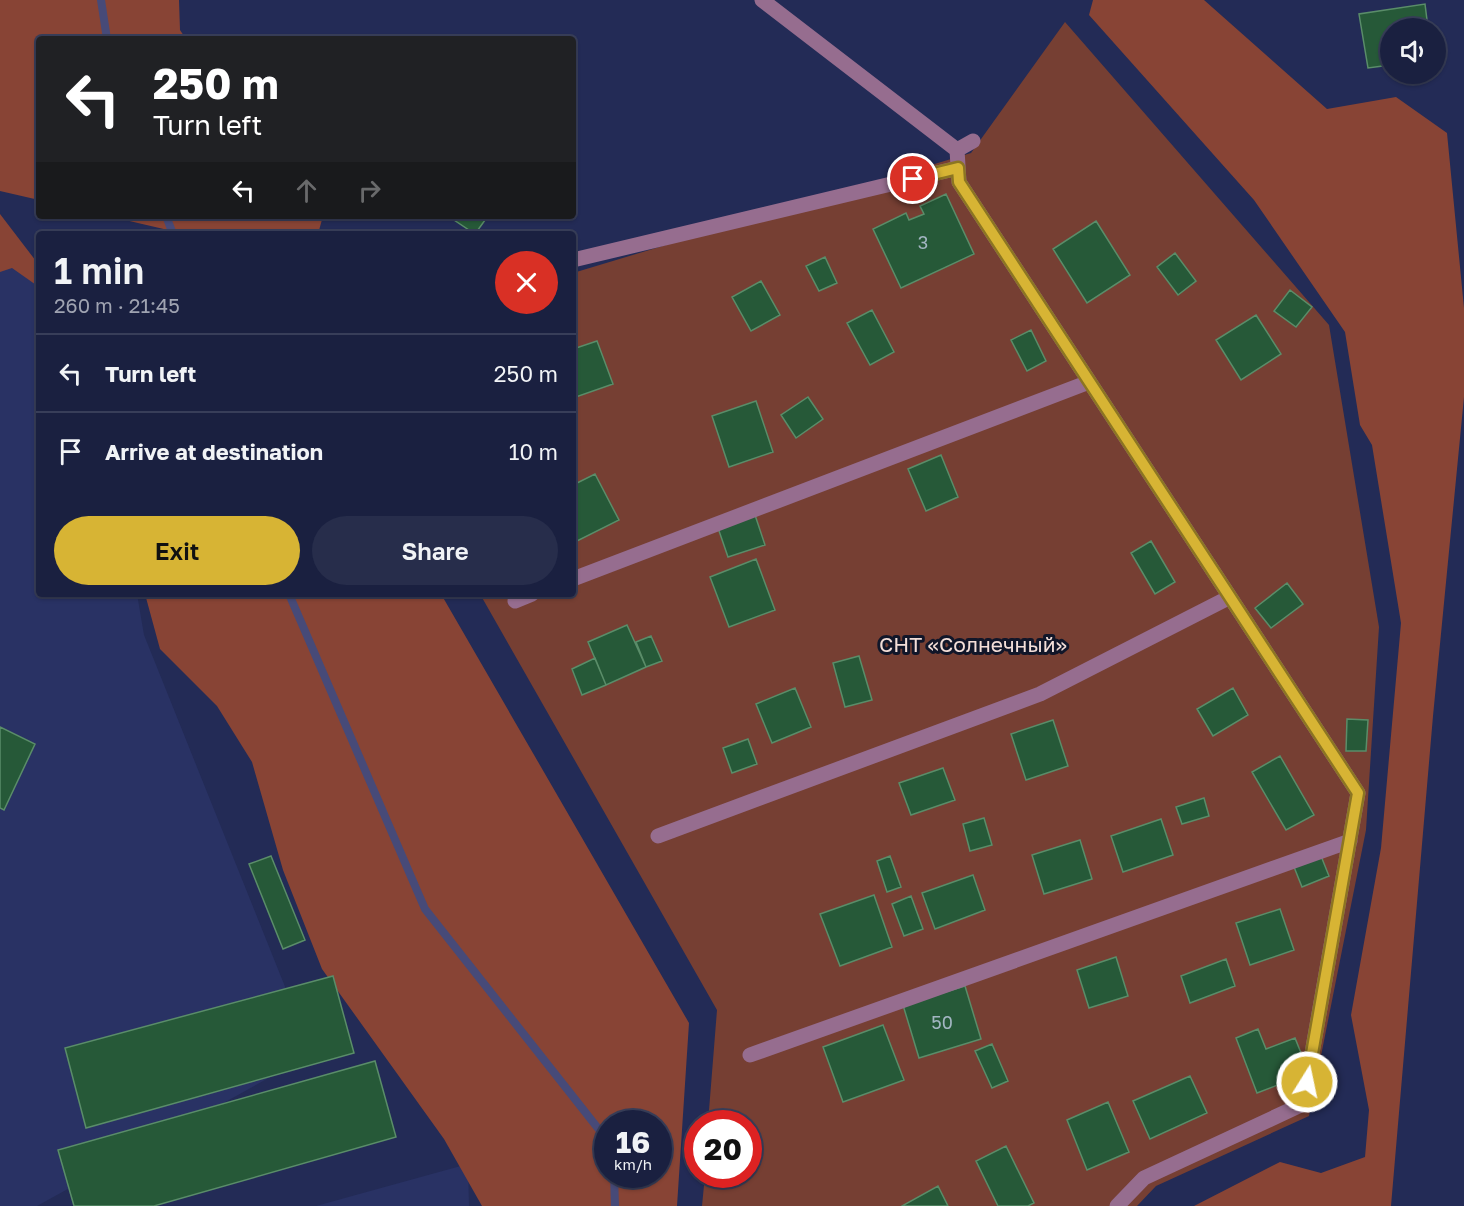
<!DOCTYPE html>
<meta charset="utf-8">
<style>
body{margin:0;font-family:"Golos Text",sans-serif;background:#272d4b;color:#f1f3f6;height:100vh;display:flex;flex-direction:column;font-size:22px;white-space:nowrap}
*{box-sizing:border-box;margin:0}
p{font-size:20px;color:#9fa3b1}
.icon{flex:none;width:33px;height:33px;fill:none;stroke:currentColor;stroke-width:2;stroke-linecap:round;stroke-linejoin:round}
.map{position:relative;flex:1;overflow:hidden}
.details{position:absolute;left:36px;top:231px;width:540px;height:366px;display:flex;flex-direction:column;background:#1a2040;border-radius:6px;box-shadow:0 2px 4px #0004,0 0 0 2px #383e59}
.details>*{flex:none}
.banner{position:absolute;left:36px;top:36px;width:540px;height:183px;border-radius:6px;box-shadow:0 2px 4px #0004,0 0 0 2px #383e59;background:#202124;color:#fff;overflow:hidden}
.buttons{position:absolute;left:1380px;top:18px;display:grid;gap:12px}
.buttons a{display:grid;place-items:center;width:66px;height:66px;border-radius:50%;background:#1a2040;box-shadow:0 2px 4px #0004,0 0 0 2px #383e59;font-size:30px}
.speed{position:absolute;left:594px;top:1110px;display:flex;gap:12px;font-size:30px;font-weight:700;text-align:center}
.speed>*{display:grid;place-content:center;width:78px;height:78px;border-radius:50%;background:#1a2040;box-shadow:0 2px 4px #0004,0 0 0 2px #383e59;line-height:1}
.speed small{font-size:15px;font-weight:400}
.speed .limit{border:9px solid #d22;background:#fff;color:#111}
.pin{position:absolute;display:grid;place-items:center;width:51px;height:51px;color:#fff;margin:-26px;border:3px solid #fff;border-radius:50%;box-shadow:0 2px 6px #0007}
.me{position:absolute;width:66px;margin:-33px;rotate:10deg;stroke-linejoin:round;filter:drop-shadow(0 0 4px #0008)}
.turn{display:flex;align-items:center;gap:21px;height:126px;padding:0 18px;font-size:27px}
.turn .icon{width:78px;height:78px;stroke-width:2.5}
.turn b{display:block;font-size:42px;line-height:51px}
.lanes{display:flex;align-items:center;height:57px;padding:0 18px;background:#0003;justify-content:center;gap:30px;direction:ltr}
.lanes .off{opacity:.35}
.round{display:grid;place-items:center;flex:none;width:63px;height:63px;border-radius:32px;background:#272d4b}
.summary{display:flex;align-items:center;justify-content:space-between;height:102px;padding:0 18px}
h1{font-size:36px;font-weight:600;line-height:45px}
.button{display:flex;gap:12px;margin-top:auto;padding:12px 18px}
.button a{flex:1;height:69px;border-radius:36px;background:#d7b434;color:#111;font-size:24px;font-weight:600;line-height:69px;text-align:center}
.button a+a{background:#272d4b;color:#f1f3f6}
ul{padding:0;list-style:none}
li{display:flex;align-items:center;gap:18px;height:78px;padding:0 18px;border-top:2px solid #383e59}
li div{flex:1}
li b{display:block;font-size:22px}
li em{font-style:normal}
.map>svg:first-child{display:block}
.built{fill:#293264}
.green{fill:#763f33}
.forest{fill:#884435;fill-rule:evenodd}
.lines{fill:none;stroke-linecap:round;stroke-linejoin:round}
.stream{stroke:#474a78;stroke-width:8}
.building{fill:#265938;stroke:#5a8d69;stroke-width:1.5}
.minor{stroke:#966d8f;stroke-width:15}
.route-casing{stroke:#8c7522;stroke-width:15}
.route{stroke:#d7b434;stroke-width:10}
.labels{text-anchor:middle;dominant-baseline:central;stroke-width:6;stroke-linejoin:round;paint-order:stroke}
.number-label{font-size:18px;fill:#a3b6c2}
.park-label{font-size:21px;fill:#f3ded8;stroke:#111629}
</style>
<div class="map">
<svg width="1464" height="1206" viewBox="0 0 1464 1206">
<rect width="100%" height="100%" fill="#232b56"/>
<path class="built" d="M0,253L39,282V594H137L144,635L312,1054L37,1206H0Z
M468,1164L469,1206H316Z"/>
<path class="green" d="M1065,22L1329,325L1379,627L1366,830L1309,1116L1156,1186L1137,1206H702L705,1175L748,1174V1124L708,1123L717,1010L480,594H573V273L971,153Z"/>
<path class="forest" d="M0,0H179L180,30L186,39H39V200L0,191Z
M1093,0H1204L1327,109L1396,97L1447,133L1464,308V397L1433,716L1391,1206H1194L1280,1162L1321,1173L1365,1157L1369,1110L1351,1015L1381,848L1401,623L1372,445L1360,425L1345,332L1254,200L1089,15Z
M0,214L39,265V287L12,268L0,272Z
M108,216H323L318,234H185Z
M145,594H441L689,1023L677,1206H482L444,1139L322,969L283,870L252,762L217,706L160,649ZM608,1124H658V1174H608Z"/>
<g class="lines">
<path class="stream" d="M101,0L107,39
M166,216L173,234
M289,594L425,909L608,1141
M614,1174L615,1206"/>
</g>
<path class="building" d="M1425,4L1428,28H1390V65L1368,68L1359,14Z
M946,194L974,254L901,288L873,229L906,213L909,220L924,214L920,206Z
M448,216H488L475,234Z
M1096,221L1130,275L1087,303L1053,249Z
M1175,253L1196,281L1178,295L1157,267Z
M825,257L837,283L819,291L806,266Z
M761,281L780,315L751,331L732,297Z
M1290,290L1312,307L1296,327L1274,311Z
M872,310L894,352L870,365L847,323Z
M1256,315L1281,354L1241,380L1216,340Z
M1031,330L1046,361L1027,371L1011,340Z
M597,341L613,384L573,398V349Z
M808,397L823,419L796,438L781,415Z
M756,401L773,452L729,467L712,416Z
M941,455L958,497L926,511L908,469Z
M595,474L619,520L577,541L573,534V485Z
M754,512L765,545L728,557L717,525Z
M1151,541L1175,582L1155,594L1131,553Z
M756,559L775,610L729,627L710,577Z
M1287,583L1303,604L1271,628L1255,608Z
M627,625L646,667L606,685L588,642Z
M651,636L662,661L646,667L636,642Z
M859,656L872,700L845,707L833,663Z
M595,658L606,685L582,695L572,669Z
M795,688L811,727L772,743L756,704Z
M1233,688L1248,715L1213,736L1197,709Z
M1347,719L1368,720L1366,751H1346Z
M1053,720L1068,766L1026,780L1011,734Z
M0,727L35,744L4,810L0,808Z
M748,739L757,764L732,773L723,748Z
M1280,756L1314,815L1286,830L1252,772Z
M943,768L955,800L911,815L899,783Z
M1204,798L1209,816L1182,824L1176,807Z
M984,818L992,845L970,851L963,824Z
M1161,819L1173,855L1123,872L1111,836Z
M1080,840L1092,879L1044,894L1032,855Z
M271,856L305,940L283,949L249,864Z
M890,856L901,887L887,892L877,861Z
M1321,856L1329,876L1302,887L1294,867Z
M973,875L985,910L935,929L922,893Z
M874,895L892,947L840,966L820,914Z
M911,896L923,929L904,936L892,904Z
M1280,909L1294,950L1250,965L1236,923Z
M1116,957L1128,996L1089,1008L1077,970Z
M1226,959L1235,986L1190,1003L1181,976Z
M333,976L354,1053L86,1128L65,1048Z
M965,986L981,1039L919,1058L903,1005Z
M883,1025L904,1080L843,1102L823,1047Z
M1258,1029L1266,1049L1295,1038L1309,1073L1257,1093L1236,1038Z
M992,1044L1008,1081L992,1088L975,1051Z
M375,1061L396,1137L154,1206H74L58,1150Z
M1190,1076L1207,1113L1150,1139L1133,1101Z
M1108,1102L1129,1152L1087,1170L1067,1120Z
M1006,1146L1034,1203L1028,1206H998L976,1161Z
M938,1186L948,1206H902Z"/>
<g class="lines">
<path class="minor" d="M762,0L957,150
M973,141L957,150L959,182L1358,793L1303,1104L1144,1178L1117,1206
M573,260L958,168
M573,579L1089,382
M515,601L532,594
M658,836L1040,694L1230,597
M750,1055L1350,841"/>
</g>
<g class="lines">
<g class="route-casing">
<path id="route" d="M913,179L958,168L959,182L1358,793L1307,1082"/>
</g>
<use href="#route" class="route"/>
</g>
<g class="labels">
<g class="number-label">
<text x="923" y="242">3</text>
<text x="942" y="1022">50</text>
</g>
<g class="park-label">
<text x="973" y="644">СНТ «Солнечный»</text>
</g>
</g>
</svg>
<div class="buttons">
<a><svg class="icon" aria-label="sound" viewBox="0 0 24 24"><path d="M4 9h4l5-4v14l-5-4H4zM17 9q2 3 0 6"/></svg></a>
</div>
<div class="speed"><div>16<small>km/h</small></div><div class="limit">20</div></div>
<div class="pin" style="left:913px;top:179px;background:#d93025"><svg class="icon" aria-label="arrive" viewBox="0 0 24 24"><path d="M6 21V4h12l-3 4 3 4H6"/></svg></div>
<svg class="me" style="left:1307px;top:1082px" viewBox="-20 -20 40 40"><circle r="17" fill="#d7b434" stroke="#fff" stroke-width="3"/><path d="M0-11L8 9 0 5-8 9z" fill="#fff"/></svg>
<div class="banner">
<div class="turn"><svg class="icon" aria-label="left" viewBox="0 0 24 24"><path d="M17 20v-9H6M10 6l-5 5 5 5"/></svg><div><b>250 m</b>Turn left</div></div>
<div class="lanes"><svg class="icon" aria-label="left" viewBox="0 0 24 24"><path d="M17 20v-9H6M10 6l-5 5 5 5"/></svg><svg class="icon off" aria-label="ahead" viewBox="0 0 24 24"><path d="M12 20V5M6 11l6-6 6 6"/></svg><svg class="icon off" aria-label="right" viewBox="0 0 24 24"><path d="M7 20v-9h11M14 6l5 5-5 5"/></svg></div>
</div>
<section class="details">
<div class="summary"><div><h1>1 min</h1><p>260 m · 21:45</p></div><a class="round" style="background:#d93025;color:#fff"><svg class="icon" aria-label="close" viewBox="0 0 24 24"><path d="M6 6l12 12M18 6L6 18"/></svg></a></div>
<ul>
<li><svg class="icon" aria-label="left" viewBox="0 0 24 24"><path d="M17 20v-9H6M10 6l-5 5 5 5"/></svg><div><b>Turn left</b></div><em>250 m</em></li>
<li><svg class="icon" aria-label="arrive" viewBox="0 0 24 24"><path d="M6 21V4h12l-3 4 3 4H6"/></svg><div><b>Arrive at destination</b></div><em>10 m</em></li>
</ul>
<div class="button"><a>Exit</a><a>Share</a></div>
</section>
</div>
